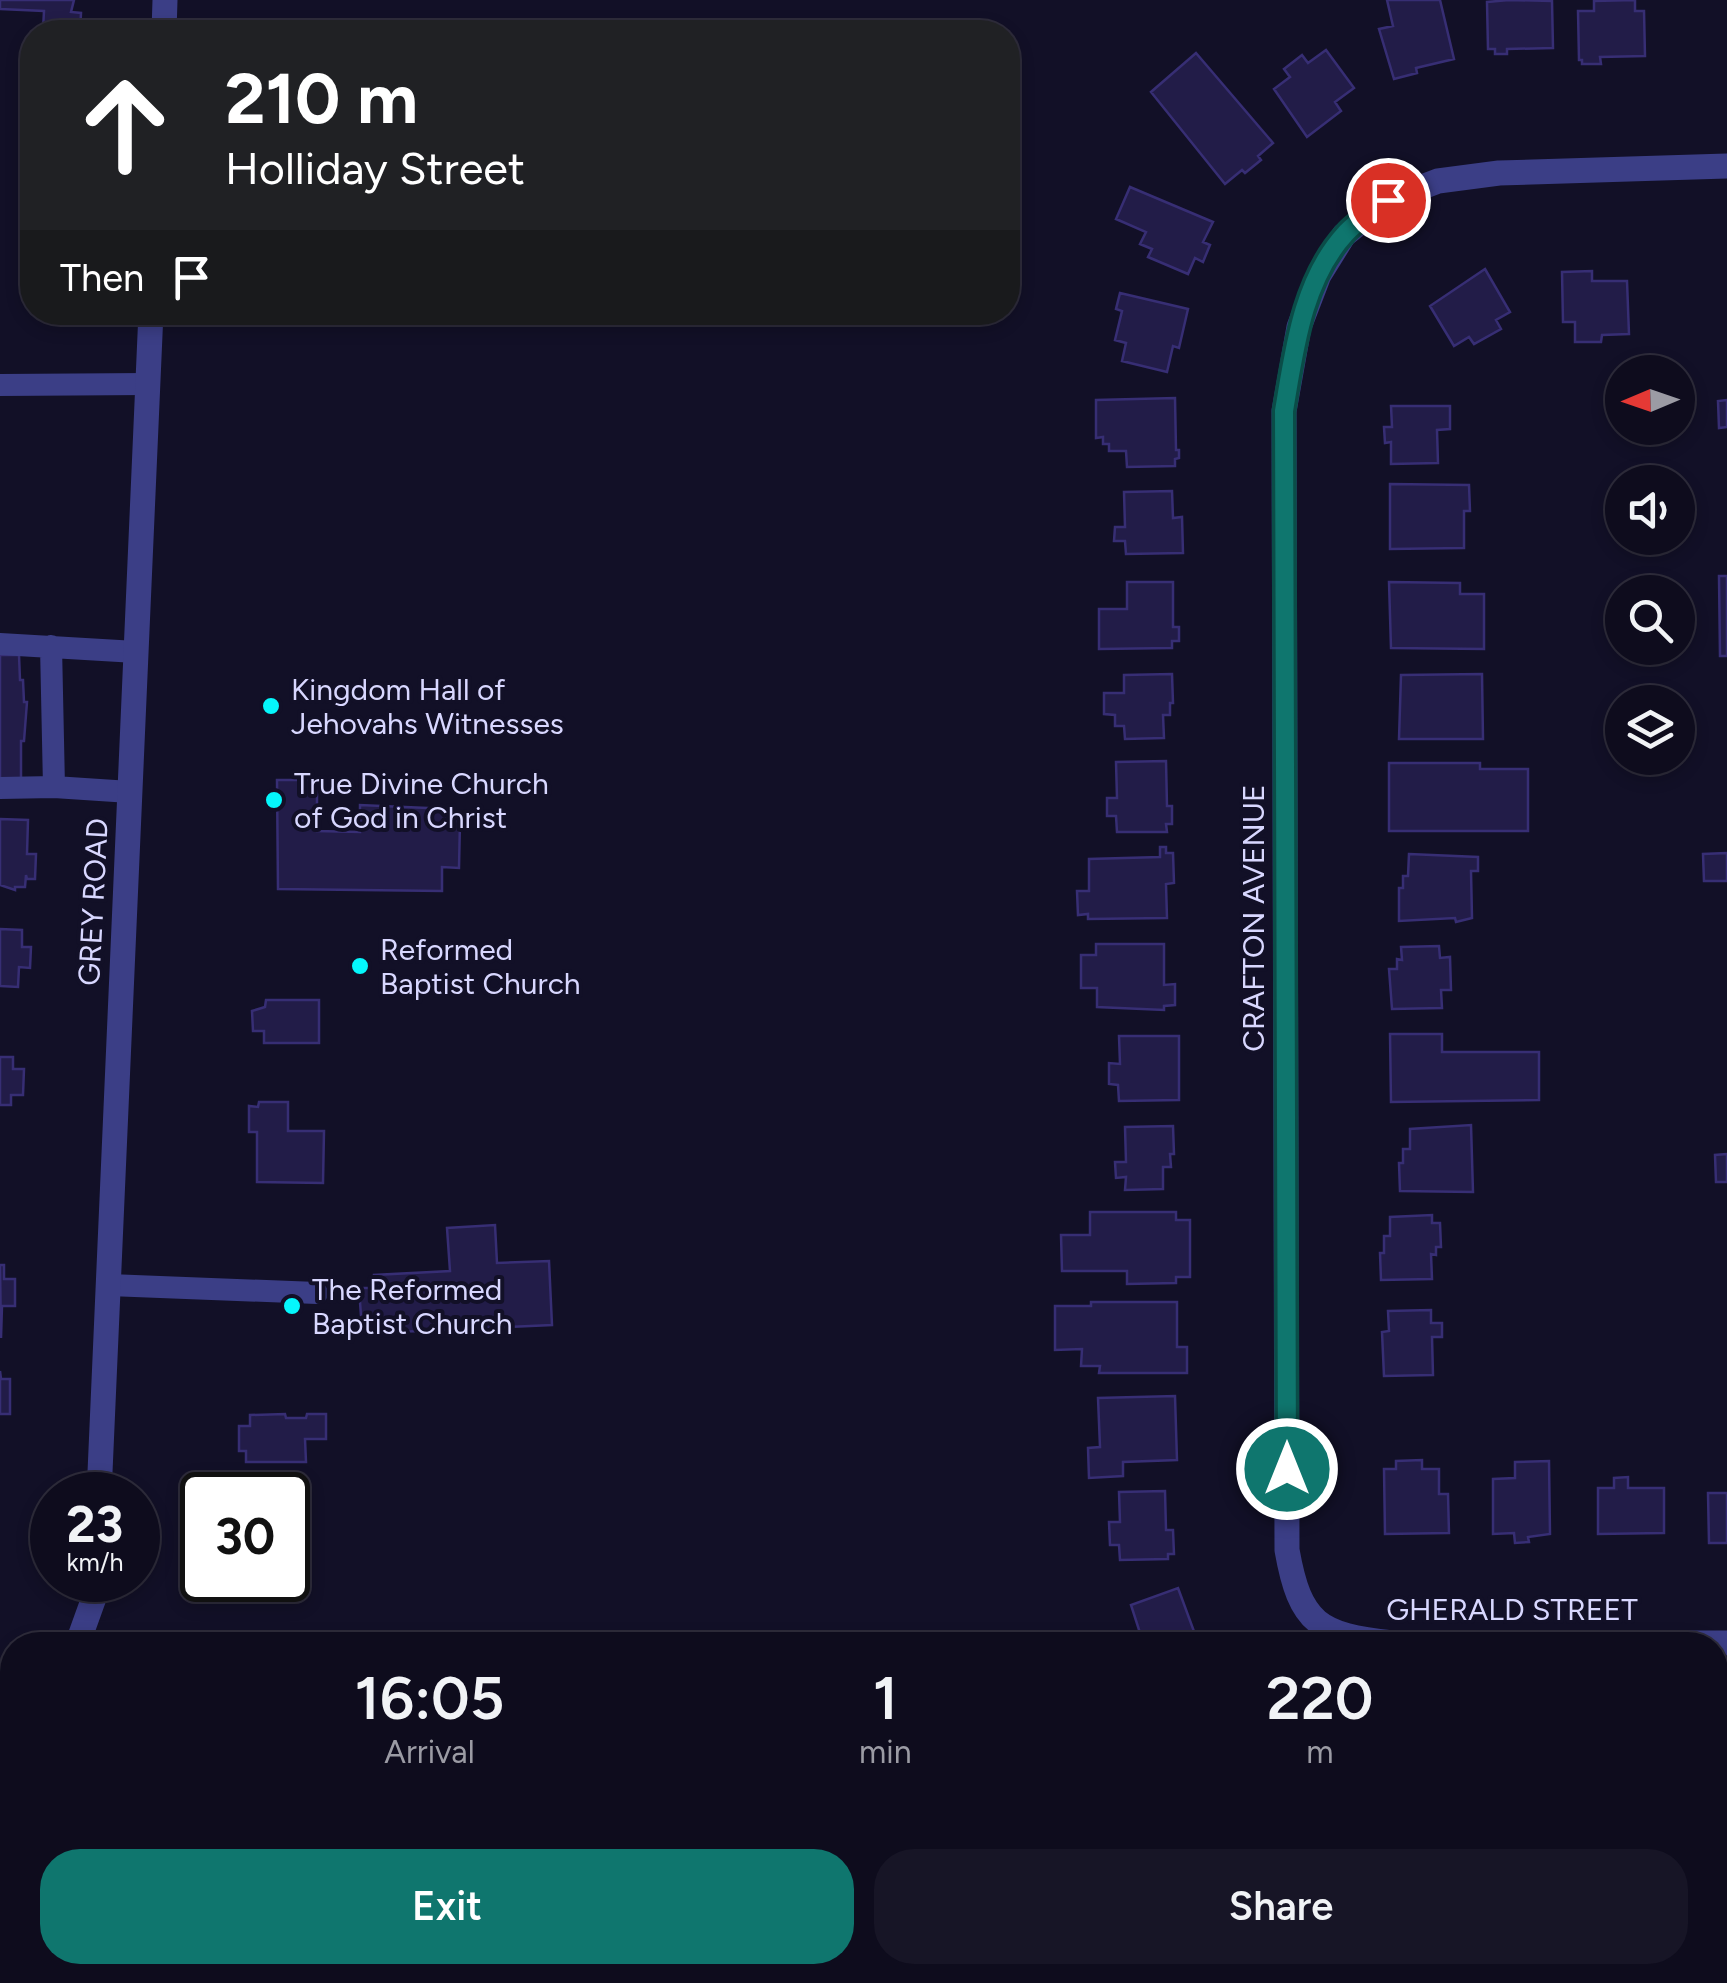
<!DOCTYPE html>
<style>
body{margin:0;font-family:Figtree,sans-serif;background:#171526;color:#f1f3f6;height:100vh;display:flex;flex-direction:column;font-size:38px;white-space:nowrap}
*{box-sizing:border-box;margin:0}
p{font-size:32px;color:#9b9ba4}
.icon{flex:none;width:55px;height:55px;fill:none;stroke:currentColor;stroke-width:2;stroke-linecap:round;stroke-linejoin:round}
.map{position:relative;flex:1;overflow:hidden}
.sheet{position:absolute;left:0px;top:1632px;width:1728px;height:352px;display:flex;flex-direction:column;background:#0e0c1d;border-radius:40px 40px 0 0;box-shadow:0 5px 15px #0003,0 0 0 2px #2e2c3b}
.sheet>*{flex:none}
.hud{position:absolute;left:20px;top:20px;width:1000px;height:305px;border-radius:40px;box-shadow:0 5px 15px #0003,0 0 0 2px #2e2c3b;background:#202124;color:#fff;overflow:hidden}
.needle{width:65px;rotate:268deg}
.buttons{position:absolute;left:1605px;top:355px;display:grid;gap:20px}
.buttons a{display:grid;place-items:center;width:90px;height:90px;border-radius:50%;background:#0e0c1d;box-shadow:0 5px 15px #0003,0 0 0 2px #2e2c3b;font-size:50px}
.speed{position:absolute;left:30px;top:1472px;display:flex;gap:20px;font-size:50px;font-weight:700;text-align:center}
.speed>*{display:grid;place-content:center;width:130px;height:130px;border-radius:50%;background:#0e0c1d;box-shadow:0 5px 15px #0003,0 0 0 2px #2e2c3b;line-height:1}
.speed small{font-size:25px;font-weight:400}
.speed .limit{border:5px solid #111;border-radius:15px;background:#fff;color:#111}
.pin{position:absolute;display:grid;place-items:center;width:85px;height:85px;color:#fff;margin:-42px;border:5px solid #fff;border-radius:50%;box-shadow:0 2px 10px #0007}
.me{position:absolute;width:110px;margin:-55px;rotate:0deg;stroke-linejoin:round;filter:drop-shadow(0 0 8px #0008)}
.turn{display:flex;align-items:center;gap:35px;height:210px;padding:0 40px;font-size:45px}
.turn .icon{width:130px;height:130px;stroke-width:2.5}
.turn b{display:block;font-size:70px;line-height:85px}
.then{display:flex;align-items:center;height:95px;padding:0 40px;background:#0003;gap:20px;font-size:38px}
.eta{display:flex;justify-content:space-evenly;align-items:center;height:170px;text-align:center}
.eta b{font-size:60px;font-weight:600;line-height:70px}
.primary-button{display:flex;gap:20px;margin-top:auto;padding:20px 40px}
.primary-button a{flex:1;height:115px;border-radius:40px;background:#0f766e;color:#fff;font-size:40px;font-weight:600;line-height:115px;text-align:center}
.primary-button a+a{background:#171526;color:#f1f3f6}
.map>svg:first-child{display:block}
.building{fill:#221c48;stroke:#372e74;stroke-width:2.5}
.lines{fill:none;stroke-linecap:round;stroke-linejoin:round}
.service{stroke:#3b3e86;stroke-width:22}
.minor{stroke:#3b3e86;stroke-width:25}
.route-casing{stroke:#0a4d48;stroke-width:25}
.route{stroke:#0f766e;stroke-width:18}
.poi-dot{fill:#05f7fc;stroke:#121027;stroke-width:4}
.labels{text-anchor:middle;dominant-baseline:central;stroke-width:8;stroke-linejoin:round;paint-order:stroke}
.poi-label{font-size:30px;fill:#d8d7ff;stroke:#121027;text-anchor:start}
.street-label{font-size:30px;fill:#d8d7ff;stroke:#121027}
</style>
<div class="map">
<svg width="1727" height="1983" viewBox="0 0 1727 1983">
<rect width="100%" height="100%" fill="#121027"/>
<path class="building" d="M0,0H74L71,12L81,13L80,32L43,30L44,11L0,9Z
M1387,0H1440L1454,59L1416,68L1417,73L1394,79L1379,29L1393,26Z
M1509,0L1552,1L1553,48L1507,49V54H1495V49H1488L1487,2Z
M1635,0V11H1644L1645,56L1600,57L1601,64H1582V60H1579L1578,11H1594V1Z
M1326,50L1354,88L1335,102L1341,111L1307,137L1274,89L1290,77L1284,69L1302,55L1308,63Z
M1196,53L1273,143L1258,156L1261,160L1245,173L1242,170L1225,184L1151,92Z
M1130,187L1213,222L1203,242L1210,245L1203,262L1195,258L1188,274L1148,257L1152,249L1140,244L1146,232L1116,219Z
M1485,269L1510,312L1496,320L1501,329L1474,344L1469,337L1454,346L1430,306Z
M1592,271V281H1627L1629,334L1602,335L1601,342H1575V322H1563L1562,272Z
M1120,293L1188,309L1179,348L1173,346L1167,372L1122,361L1126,343L1115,340L1122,311L1116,309Z
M1175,398L1176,450H1179V458L1175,459V466L1127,467L1126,451H1109V444H1103V437L1096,438V400Z
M1727,400V427L1719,428L1718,401Z
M1391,406H1450V429L1437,430L1438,463L1391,464V442L1385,443L1384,427H1392Z
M1390,484L1469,485L1470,511H1464V548L1390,549Z
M1172,491L1173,518L1182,517L1183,553L1126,554L1125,541H1114L1115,527H1125L1124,492Z
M1719,576H1727V656H1720Z
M1127,582H1173V627H1179V641H1172V648L1099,649V609H1127Z
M1389,582L1460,583V594H1484V649L1391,648Z
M0,655H19L20,680H23L24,702H27L24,741H21V779H0Z
M1172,674L1173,703H1170V715H1163L1164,738L1125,739L1124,726H1115V715L1104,714V693H1124V675Z
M1482,674L1483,739H1399L1401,675Z
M1166,761L1167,806H1172V824H1166L1167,832H1117L1116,816H1107V798H1117L1116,762Z
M1389,763H1480V769H1528V831H1389Z
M277,780H317V831L360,832V805L450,809V821H460L459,868L442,867V891L278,889Z
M0,819L28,820L27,854H36L35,879H27L26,875L25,887H15V890L0,885Z
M1160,847H1166V853H1173L1174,883L1166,884L1167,918L1088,919V914L1078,915L1077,891H1089V859L1160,857Z
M1727,853V881H1704L1703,854Z
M1409,854L1478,857V871H1471L1472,918L1456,922L1455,918L1399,921V888H1403V876H1408Z
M0,929L22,930V947H31L30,968L19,967L18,987L0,986Z
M1096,944H1164V985L1175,984V1005L1164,1006V1010L1097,1007V988H1081V955H1096Z
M1439,946L1440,958L1450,957L1451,990H1441L1442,1008L1392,1009L1389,969H1397V959L1402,960L1401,947Z
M266,1000H319V1043H264V1031H253L252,1011L265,1007Z
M1390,1034H1442V1052H1539V1100L1391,1102Z
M1119,1036H1179V1100L1119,1101L1118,1085L1109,1084V1063L1120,1064Z
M0,1057H13V1069H24L23,1095H11V1105H0Z
M259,1102H288V1131H324L323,1183L257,1182V1132H249V1106L258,1107Z
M1471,1125L1473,1192L1400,1191L1399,1163H1403V1149H1410V1129Z
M1173,1126L1174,1154H1170L1171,1167H1163V1189L1125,1190L1126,1177L1116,1178L1115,1162H1126L1125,1127Z
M1727,1154V1182H1716L1715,1155Z
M1090,1212H1176V1220H1190V1277H1176V1283L1127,1284V1271H1062L1061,1235H1090Z
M1432,1215V1223H1440L1441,1247H1436V1255L1431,1254L1432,1279L1381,1280L1380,1253H1384V1236H1390V1217Z
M495,1225L497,1263L549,1261L552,1325L375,1333L374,1316H361L359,1288H375L374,1275L450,1271L447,1228Z
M0,1265H4V1279H15V1306H2L1,1338Z
M1091,1302H1177V1347H1187V1373H1099L1100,1366H1081L1082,1349L1055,1350V1306H1091Z
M1431,1310V1323H1442V1337H1432L1433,1375L1384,1376L1382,1332L1389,1331L1388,1311Z
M0,1371L1,1379H10V1414H0Z
M1175,1396L1177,1460L1123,1462V1476L1089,1478L1088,1448L1100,1447L1098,1398Z
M285,1414L286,1418H306L307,1414H326V1439H305L306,1462H246V1451H239V1426H250V1415Z
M1422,1460V1469H1439V1494H1448L1449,1533L1385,1534L1384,1469H1396V1461Z
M1549,1461L1550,1534L1528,1537L1529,1542L1515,1543L1514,1533L1493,1534V1479L1515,1478V1462Z
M1628,1477V1488H1664V1533L1598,1534V1488H1614V1478Z
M1165,1491L1166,1530H1173L1174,1554H1168V1559L1120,1560L1119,1545H1110L1109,1522H1120L1119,1492Z
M1708,1493H1727V1543H1709Z
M1178,1588L1199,1645H1137L1134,1638L1141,1636L1131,1605Z
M1715,1733H1718L1719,1795H1715Z
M1715,1802H1727V1841L1715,1842Z
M53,1972H160V1983H53Z"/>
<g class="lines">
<path class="service" d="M0,385L148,384
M0,644L136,652
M51,646L54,787
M0,788L54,787L130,792
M109,1285L317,1293"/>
<path class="minor" d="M164,32L165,0
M1727,166L1499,173L1438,181L1388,200L1344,235L1319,275L1299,327L1284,411L1287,1550C1300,1624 1319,1635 1393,1643H1727
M99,1495L151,312
M77,1645L95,1595L96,1580
M0,1863L12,1827"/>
</g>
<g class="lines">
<g class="route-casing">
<path id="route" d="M1287,1469L1284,411C1294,352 1302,281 1345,234C1356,221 1374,211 1388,200"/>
</g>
<use href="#route" class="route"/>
</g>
<g class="poi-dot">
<circle cx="271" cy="706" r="10"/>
<circle cx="274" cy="800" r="10"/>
<circle cx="360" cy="966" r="10"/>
<circle cx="292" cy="1306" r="10"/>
</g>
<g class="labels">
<g class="poi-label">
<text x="291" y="689">Kingdom Hall of<tspan x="291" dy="34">Jehovahs Witnesses</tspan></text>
<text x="294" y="783">True Divine Church<tspan x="294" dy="34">of God in Christ</tspan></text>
<text x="380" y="949">Reformed<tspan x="380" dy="34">Baptist Church</tspan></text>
<text x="312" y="1289">The Reformed<tspan x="312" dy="34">Baptist Church</tspan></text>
</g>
<g class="street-label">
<text transform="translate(93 902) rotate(-87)">GREY ROAD</text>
<text transform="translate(1253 918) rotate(-90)">CRAFTON AVENUE</text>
<text x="1512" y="1609">GHERALD STREET</text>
</g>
</g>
</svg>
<div class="buttons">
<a><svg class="needle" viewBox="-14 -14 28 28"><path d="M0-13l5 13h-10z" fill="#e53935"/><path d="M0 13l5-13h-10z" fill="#9b9ba4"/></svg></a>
<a><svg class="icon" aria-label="sound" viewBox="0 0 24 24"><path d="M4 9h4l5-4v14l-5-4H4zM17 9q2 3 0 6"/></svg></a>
<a><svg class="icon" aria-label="search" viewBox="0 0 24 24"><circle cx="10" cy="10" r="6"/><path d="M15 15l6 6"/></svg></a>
<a><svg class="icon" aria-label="layers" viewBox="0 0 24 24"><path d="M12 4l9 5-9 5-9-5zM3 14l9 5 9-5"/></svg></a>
</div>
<div class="speed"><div>23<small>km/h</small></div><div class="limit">30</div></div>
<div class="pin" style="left:1388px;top:200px;background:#d93025"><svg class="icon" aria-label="arrive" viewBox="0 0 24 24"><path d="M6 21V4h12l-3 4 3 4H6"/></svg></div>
<svg class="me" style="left:1287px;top:1469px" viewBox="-20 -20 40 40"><circle r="17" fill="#0f766e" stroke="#fff" stroke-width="3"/><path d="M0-11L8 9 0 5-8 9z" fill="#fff"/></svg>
<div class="hud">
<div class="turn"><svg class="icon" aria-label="ahead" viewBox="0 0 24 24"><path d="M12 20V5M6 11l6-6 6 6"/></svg><div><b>210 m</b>Holliday Street</div></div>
<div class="then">Then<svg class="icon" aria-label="arrive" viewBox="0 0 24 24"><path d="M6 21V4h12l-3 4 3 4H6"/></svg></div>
</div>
<section class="sheet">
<div class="eta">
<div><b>16:05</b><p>Arrival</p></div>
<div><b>1</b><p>min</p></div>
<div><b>220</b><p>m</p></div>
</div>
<div class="primary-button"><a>Exit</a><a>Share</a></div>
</section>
</div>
